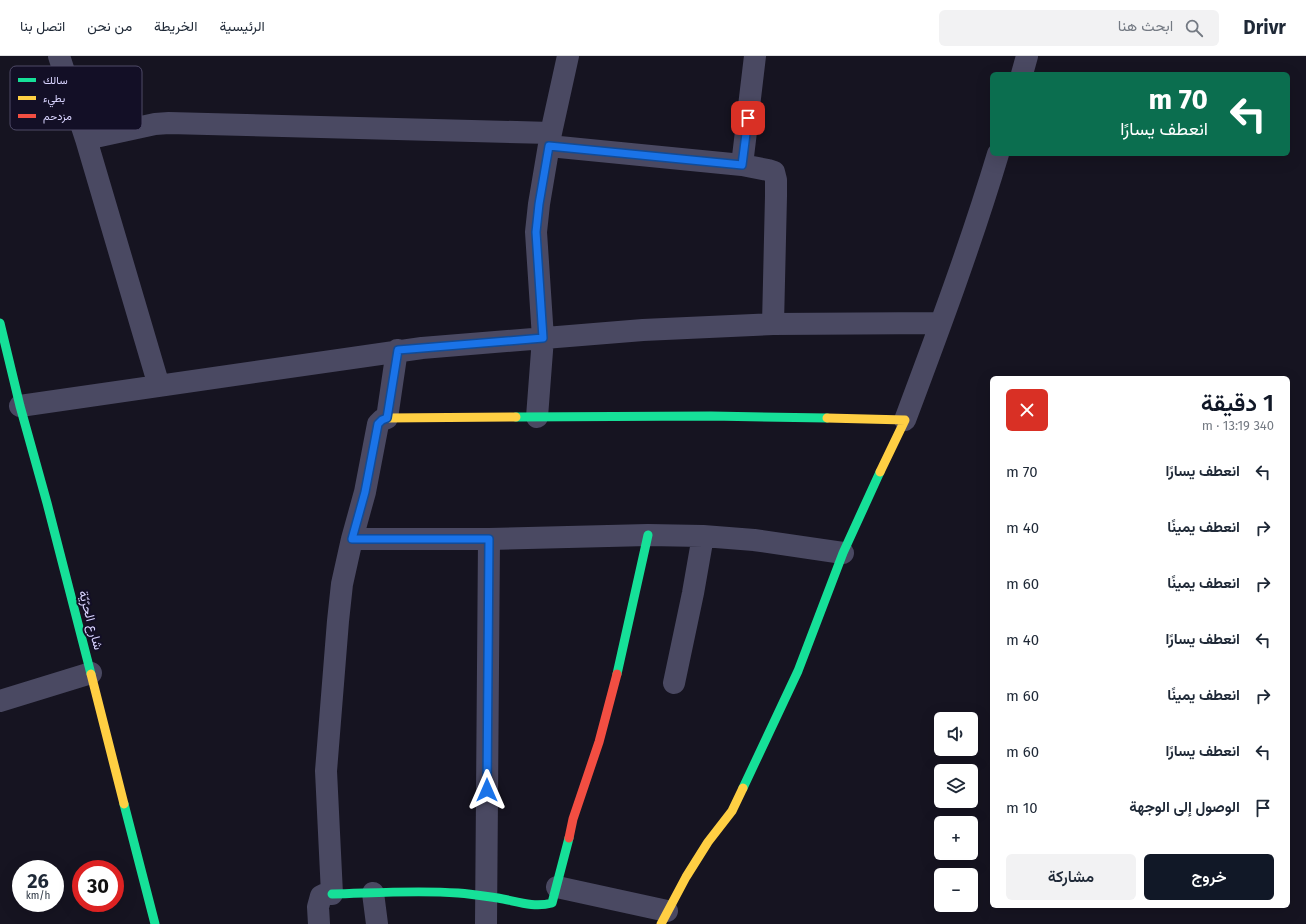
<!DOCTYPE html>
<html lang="ar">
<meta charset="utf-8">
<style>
body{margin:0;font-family:"Fira Sans",Vazirmatn,sans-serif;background:#f2f2f3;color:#1f2937;direction:rtl;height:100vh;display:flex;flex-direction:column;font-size:15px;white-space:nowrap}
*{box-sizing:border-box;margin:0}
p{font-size:13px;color:#747a83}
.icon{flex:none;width:22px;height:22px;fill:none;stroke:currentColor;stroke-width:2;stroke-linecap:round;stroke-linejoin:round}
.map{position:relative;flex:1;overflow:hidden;direction:ltr}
.details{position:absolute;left:990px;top:320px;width:300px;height:532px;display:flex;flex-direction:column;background:#fff;border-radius:6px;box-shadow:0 4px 16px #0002;direction:rtl}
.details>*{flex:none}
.banner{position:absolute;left:990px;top:16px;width:300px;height:84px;border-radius:6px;box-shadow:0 4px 16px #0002;direction:rtl;background:#0b6e4f;color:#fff;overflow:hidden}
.buttons{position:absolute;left:934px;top:656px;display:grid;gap:8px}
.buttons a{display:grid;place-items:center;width:44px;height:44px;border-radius:6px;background:#fff;box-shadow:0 4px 16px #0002;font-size:20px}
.speed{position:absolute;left:12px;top:804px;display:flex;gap:8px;font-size:20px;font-weight:700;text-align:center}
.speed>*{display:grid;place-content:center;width:52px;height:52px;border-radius:50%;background:#fff;box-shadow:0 4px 16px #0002;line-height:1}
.speed small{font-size:10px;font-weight:400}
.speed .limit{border:6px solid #d22;background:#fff;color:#111}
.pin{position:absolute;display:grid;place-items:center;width:34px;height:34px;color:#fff;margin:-17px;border-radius:8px;box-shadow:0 2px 6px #0006}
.me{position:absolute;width:44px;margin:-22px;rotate:0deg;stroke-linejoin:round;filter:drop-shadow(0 0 3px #0008)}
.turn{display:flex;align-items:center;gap:14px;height:84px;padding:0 16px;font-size:18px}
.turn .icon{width:52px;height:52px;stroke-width:2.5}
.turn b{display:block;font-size:28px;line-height:34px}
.round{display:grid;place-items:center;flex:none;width:42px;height:42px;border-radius:6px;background:#f2f2f3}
.overview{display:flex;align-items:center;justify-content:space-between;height:68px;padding:0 16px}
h1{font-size:24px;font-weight:600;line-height:30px;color:#111827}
.primary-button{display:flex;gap:8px;margin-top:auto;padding:8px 16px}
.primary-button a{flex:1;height:46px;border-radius:6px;background:#111827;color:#fff;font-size:16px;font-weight:600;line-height:46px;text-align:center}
.primary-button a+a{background:#f2f2f3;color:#1f2937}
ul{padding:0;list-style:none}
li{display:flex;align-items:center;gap:12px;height:56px;padding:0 16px}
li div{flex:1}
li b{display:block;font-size:15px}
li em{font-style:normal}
header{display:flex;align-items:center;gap:24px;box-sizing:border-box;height:56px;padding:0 20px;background:#fff;border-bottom:1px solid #e0e1e3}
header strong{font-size:19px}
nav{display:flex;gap:22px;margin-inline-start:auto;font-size:14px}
.search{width:280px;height:36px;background:#f2f2f3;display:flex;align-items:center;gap:10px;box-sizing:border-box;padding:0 14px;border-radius:6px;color:#747a83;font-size:15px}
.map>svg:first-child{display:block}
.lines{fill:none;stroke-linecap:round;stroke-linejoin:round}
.street{stroke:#4a4962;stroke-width:22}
.fast{stroke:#16e098;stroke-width:9}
.slow{stroke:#ffcf43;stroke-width:9}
.jam{stroke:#f24e42;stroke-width:9}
.route-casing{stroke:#114b97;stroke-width:10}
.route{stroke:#1a73e8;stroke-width:7}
.labels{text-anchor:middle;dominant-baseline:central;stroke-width:4;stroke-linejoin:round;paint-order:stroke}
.street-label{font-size:13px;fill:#d9d4ff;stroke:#130f26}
.key{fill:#130f26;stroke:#4e4a67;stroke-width:1}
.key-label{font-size:11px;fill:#d9d4ff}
</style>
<header>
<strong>Drivr</strong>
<div class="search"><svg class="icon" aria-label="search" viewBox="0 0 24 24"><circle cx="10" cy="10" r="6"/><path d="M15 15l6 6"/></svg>ابحث هنا</div>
<nav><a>الرئيسية</a><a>الخريطة</a><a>من نحن</a><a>اتصل بنا</a></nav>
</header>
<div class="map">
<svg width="1306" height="868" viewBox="0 0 1306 868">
<rect width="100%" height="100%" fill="#161421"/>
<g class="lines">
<path class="street" d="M59,0L86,83L159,330
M1022,18L1027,0
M86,83L155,68L169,67L551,77
M549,90L742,109L768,114L774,116L776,124V140L773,268
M742,109L755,0
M20,350L422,292L643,274L773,268L941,267
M537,361L543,282L536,176L539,148L551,77L568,0
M905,364C938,276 971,188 998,98
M352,483H489L648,479L703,480L754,484L843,497
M674,627L693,537L703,480
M0,645L91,617
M557,831L667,855
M373,837L377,868
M319,868L318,851L321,840L325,838H332L326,715L338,565L342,528L352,483L365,436L378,368L382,364L387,362L397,294
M486,868L489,483"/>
<path class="fast" d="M0,267L20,350L47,447L91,618
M516,361L711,360L827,362
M617,618L648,479
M743,732L798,615L843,497L880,416
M124,748L155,868
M332,838C374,837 416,834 458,837C471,838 484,840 498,842C516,845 533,852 552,847L569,782"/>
<path class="slow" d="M387,362L516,361
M827,362L905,364L880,416
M91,618L124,748
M661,868L686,821L708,786L732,755L743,732"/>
<path class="jam" d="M569,782L573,763L599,686L617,618"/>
</g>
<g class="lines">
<g class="route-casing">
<path id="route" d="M487,734L489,483H352L365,436L378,368L382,364L387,362L398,294L543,282L536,176L539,148L549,90L742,109L748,62"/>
</g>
<use href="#route" class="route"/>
</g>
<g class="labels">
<g class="street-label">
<text transform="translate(91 564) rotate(75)">شارع الحرّيّة</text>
</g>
</g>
<rect x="10" y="10" width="132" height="64" rx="6" class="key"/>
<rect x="18" y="22" width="18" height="4" fill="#16e098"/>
<rect x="18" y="40" width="18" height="4" fill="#ffcf43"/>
<rect x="18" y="58" width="18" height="4" fill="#f24e42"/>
<g class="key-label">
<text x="43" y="28">سالك</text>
<text x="43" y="46">بطيء</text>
<text x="43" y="64">مزدحم</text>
</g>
</svg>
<div class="buttons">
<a><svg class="icon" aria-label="sound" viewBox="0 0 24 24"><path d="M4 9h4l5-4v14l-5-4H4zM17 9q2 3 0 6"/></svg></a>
<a><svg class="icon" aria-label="layers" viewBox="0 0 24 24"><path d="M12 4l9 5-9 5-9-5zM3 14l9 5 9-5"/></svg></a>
<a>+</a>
<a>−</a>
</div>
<div class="speed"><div>26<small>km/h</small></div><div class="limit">30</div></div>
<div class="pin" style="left:748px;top:62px;background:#d93025"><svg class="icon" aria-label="arrive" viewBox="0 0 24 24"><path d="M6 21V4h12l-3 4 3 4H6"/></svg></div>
<svg class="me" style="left:487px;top:734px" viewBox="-20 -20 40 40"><path d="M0-17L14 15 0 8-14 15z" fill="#1a73e8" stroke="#fff" stroke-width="4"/></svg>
<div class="banner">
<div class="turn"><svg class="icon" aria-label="left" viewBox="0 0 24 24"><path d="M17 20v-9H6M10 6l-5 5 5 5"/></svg><div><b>70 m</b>انعطف يسارًا</div></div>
</div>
<section class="details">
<div class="overview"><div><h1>1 دقيقة</h1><p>340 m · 13:19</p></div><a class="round" style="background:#d93025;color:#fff"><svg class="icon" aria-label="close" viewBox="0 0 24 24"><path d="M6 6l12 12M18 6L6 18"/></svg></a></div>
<ul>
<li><svg class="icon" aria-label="left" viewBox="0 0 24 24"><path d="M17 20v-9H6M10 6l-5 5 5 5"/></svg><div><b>انعطف يسارًا</b></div><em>70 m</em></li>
<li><svg class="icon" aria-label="right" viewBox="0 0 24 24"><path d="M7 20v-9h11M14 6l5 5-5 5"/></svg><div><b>انعطف يمينًا</b></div><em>40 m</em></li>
<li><svg class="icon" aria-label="right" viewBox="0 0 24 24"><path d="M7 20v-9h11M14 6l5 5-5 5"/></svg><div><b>انعطف يمينًا</b></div><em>60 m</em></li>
<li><svg class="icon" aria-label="left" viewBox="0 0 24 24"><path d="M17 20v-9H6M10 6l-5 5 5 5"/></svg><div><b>انعطف يسارًا</b></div><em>40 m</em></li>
<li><svg class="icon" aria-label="right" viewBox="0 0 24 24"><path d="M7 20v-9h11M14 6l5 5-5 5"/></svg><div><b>انعطف يمينًا</b></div><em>60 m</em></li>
<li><svg class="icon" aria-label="left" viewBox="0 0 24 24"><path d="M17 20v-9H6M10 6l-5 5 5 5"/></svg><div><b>انعطف يسارًا</b></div><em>60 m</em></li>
<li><svg class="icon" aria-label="arrive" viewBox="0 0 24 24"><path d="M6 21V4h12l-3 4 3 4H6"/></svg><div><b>الوصول إلى الوجهة</b></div><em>10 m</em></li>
</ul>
<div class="primary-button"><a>خروج</a><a>مشاركة</a></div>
</section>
</div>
